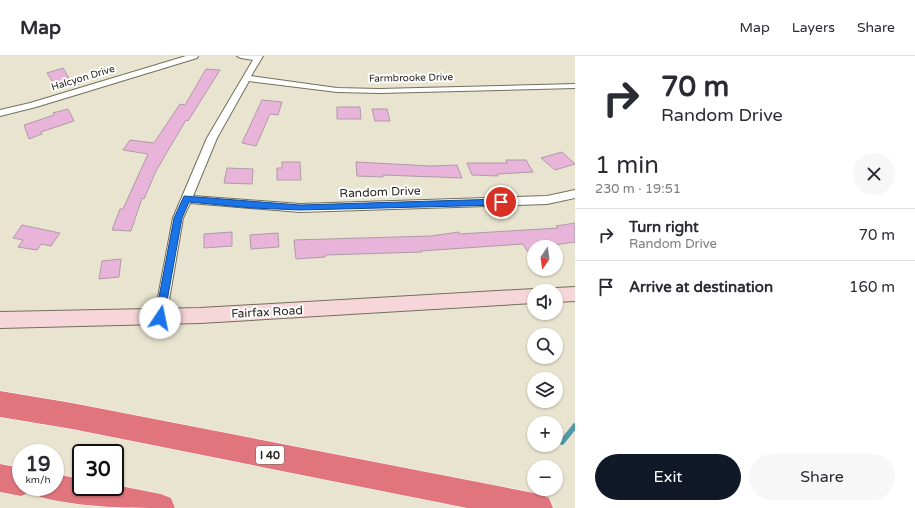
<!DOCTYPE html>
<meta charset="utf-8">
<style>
body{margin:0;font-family:"Varela Round",sans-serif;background:#f7f7f7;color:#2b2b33;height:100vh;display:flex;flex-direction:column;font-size:15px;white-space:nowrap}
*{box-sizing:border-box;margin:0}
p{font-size:13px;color:#7c7c81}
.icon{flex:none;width:22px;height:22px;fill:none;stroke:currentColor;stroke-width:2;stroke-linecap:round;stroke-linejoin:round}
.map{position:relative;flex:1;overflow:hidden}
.panel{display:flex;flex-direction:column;background:#fff;width:340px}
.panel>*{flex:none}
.banner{background:#fff;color:#2b2b33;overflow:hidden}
.needle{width:26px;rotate:193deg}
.buttons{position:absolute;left:527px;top:184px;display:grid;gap:8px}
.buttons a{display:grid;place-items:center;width:36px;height:36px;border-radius:50%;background:#fff;box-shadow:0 1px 3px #0004;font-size:20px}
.speed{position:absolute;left:12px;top:388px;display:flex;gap:8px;font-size:20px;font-weight:700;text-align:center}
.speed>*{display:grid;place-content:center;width:52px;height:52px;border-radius:50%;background:#fff;box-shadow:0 1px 3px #0004;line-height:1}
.speed small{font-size:10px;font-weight:400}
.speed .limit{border:2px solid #111;border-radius:6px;background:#fff;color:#111}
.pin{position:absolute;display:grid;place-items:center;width:34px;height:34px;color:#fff;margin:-17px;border:2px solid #fff;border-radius:50%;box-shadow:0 1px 4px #0007}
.me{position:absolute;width:44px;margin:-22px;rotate:11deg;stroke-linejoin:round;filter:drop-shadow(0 0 3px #0008)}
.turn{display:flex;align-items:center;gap:14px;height:84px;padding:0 20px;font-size:18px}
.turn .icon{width:52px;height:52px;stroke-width:2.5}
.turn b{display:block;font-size:28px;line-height:34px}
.round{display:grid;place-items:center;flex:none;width:42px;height:42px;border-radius:21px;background:#f7f7f7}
.overview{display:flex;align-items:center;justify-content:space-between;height:68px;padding:0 20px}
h1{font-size:24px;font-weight:600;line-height:30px}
.cta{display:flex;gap:8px;margin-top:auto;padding:8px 20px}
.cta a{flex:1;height:46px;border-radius:24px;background:#111827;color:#fff;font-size:16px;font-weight:600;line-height:46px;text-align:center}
.cta a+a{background:#f7f7f7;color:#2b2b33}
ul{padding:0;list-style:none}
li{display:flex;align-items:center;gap:12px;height:52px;padding:0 20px;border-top:1px solid #e1e1e2}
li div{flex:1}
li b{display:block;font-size:15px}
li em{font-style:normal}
header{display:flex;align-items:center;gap:24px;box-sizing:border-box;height:56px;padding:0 20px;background:#fff;border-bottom:1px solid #e1e1e2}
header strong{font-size:19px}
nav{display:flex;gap:22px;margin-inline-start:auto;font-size:14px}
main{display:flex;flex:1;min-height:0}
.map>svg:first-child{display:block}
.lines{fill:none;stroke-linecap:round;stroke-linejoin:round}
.stream{stroke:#4d99a7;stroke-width:5.5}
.building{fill:#e9b4d9;stroke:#ae9ba8}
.street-casing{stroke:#736f5c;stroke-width:2}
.secondary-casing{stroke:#736f5c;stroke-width:2}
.highway-casing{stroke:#fff;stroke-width:1}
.street{fill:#fff;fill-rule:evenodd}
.secondary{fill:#f6d6d8;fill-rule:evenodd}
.highway{fill:#e0757d;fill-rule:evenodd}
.route{fill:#1a73e8;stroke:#114b97}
.labels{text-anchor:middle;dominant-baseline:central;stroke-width:4;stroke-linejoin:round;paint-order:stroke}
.far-street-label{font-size:10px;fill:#27251d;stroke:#fff}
.shield{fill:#fff;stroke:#686661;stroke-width:1}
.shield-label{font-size:11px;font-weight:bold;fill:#27251d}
.street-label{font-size:12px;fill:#27251d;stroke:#fff}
</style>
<header>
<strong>Map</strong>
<nav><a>Map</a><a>Layers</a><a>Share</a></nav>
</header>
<main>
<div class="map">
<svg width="575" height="452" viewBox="0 0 575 452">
<rect width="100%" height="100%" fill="#e8e4cf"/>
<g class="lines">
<path class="stream" d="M562,386L575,370"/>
</g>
<path class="building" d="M63,12L70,24L54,28L47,17Z
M206,13L220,14L188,65L186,64L156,115L144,143L142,142L131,175L112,174L120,153H123L148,98L123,94L130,84L154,87L180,48L185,49Z
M262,44L282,46L278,59L270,58L256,90L242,87Z
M337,51H360L361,63H337Z
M68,53L74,65L41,76L42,78L29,83L24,69L54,59L53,57Z
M372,53H387L390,65H375Z
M562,96L575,108L555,114L541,102Z
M506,104H526L533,116L497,118L498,120L472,119L467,107H507Z
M282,106H300L301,124H277V112H282Z
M356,106L431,110L457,109L462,122L383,119V121L357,120Z
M227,112L253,113L252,128L224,127Z
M575,167V186L554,189L555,191H534V194L527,195L523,188L421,195L422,196L325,199V201L296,203L294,184L431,180L459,176V178L558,172L556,170Z
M22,169L60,177L51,190L41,188L37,194L18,191L23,184L13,182Z
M232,176V190L204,192V178Z
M278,177L279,191L251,193L250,179Z
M121,203L119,221L99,223L102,205Z"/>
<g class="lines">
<g class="street-casing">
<path id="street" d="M186,0H198L197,2L36,51L0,60V54L30,47Z
M237,0H263L251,20L337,32L379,33L575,28V32L379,37L337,36L249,25L217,82L193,140L300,148L547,140L575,134V142L547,148L300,156L190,147L183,162L166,262L164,266L160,268L156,266L154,262L173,162L207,82L253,4L241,2Z"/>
</g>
<g class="secondary-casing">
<path id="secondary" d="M575,231V245L556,246V235H550L556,232Z
M534,233L540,235H534V247L200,267L0,272V256L200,252Z"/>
</g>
<g class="highway-casing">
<path id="highway" d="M0,335L72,347L539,438L549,442L553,452H467L72,373L0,361Z
M0,408L21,412V431H33L31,436L21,440L0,436Z
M55,418L81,423V431H115V429L161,438L171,442L175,452C131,452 82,452 40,441L36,431H55Z"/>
</g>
<use href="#street" class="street"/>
<use href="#secondary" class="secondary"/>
<use href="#highway" class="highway"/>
</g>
<path class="route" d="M184,140L300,149L501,143L505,146L501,149L300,154L252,152L189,146L182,162L164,262L163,265L160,267L156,265L155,262L174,162Z"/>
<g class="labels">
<g class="far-street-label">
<text transform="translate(83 22) rotate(-17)">Halcyon Drive</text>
<text transform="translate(411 22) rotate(-1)">Farmbrooke Drive</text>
</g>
<rect class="shield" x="256" y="390" width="28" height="18" rx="3"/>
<g class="shield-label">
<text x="270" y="399">I 40</text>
</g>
<g class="street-label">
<text transform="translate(380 136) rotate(-2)">Random Drive</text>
<text transform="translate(267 256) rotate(-3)">Fairfax Road</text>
</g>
</g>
</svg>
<div class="buttons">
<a><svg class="needle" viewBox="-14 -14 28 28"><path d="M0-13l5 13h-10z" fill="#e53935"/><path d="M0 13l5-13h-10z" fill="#7c7c81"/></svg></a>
<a><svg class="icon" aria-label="sound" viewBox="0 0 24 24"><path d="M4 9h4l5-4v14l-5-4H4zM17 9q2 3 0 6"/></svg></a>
<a><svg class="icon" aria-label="search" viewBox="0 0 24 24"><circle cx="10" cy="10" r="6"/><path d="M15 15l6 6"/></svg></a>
<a><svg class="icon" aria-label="layers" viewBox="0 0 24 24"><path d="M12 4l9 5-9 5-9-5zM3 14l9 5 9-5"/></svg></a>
<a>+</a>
<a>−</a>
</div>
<div class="speed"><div>19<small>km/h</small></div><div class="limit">30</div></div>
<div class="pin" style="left:501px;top:146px;background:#d93025"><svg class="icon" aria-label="arrive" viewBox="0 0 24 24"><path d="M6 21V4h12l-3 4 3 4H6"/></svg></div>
<svg class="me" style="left:160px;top:262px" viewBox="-20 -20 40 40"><circle r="19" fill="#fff"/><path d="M0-13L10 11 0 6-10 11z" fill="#1a73e8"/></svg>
</div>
<section class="panel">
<div class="banner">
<div class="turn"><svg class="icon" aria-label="right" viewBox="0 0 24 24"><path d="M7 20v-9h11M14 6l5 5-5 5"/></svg><div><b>70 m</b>Random Drive</div></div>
</div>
<div class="overview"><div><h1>1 min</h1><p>230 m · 19:51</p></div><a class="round"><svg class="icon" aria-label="close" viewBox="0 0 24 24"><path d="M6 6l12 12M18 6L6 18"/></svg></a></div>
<ul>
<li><svg class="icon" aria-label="right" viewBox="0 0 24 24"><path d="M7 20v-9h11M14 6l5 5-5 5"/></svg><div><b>Turn right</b><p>Random Drive</p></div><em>70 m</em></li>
<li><svg class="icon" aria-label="arrive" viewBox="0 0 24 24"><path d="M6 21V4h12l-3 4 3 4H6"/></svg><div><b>Arrive at destination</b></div><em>160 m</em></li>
</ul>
<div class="cta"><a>Exit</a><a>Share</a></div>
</section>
</main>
